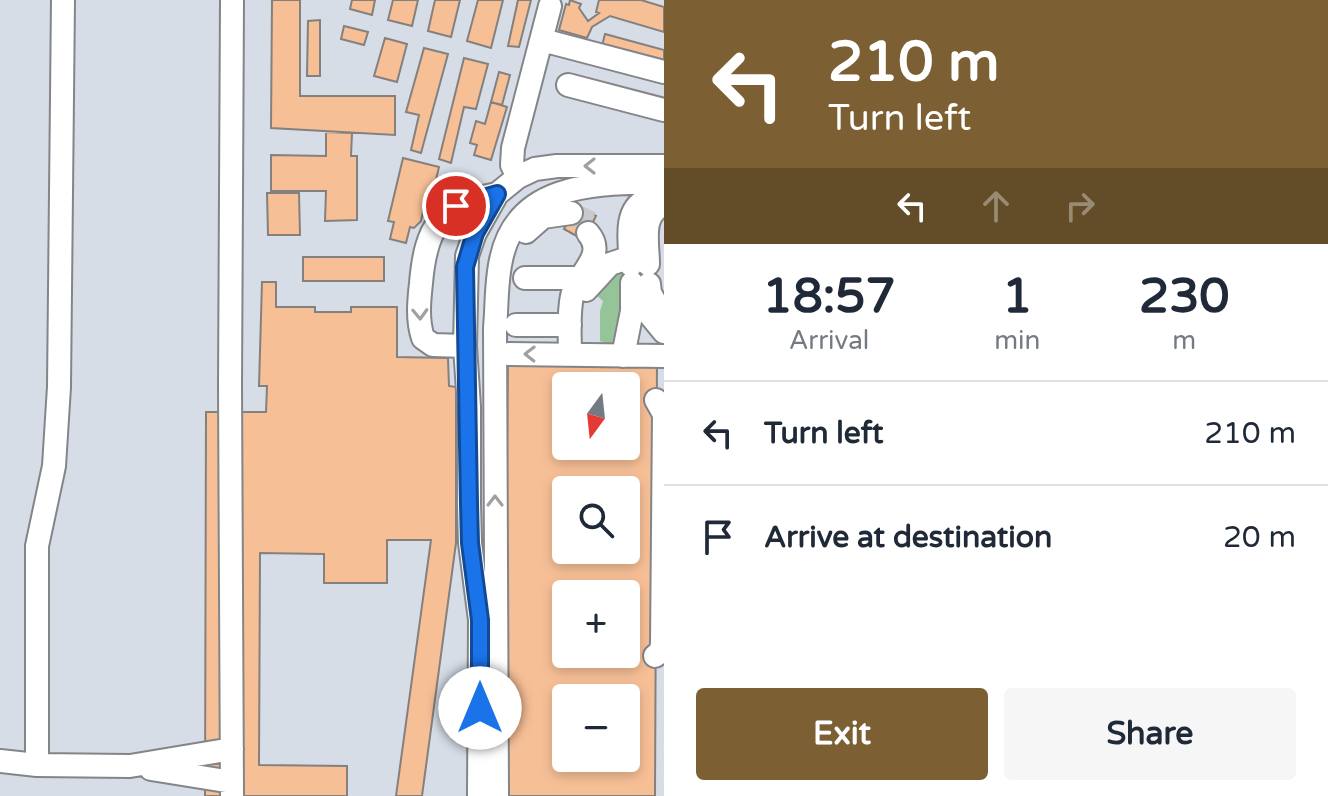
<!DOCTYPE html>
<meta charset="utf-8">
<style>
body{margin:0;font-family:"Varela Round",sans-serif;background:#f6f6f7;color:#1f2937;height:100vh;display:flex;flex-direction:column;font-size:30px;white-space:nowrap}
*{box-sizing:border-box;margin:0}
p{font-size:26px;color:#747a83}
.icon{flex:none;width:44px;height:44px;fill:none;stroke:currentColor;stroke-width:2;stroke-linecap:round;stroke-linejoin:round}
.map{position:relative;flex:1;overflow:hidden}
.details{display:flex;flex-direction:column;background:#fff;width:664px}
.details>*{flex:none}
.hud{background:#7c6033;color:#fff;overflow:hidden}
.needle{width:52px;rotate:195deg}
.tools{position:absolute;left:552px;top:372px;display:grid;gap:16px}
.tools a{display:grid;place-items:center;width:88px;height:88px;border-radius:8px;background:#fff;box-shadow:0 4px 12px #0003;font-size:40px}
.pin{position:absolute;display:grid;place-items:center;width:68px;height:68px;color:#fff;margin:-34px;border:4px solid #fff;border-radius:50%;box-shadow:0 2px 8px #0007}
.me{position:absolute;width:88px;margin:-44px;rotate:0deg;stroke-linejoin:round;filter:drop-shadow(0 0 6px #0008)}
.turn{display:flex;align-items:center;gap:28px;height:168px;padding:0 32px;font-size:36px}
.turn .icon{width:104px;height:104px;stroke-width:2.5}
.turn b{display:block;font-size:56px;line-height:68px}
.lanes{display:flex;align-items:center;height:76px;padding:0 32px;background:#0003;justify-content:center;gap:40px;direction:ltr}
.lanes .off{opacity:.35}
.eta{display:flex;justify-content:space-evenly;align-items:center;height:136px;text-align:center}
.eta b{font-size:48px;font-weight:800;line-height:56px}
.primary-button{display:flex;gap:16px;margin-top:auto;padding:16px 32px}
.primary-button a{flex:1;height:92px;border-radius:8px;background:#7c6033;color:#fff;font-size:32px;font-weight:800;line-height:92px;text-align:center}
.primary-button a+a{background:#f6f6f7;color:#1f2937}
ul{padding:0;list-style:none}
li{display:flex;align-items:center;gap:24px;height:104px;padding:0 32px;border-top:2px solid #e0e1e3}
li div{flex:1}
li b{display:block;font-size:30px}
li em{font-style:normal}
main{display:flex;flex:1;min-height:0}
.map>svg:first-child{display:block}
.built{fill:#d6dde7;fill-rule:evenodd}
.green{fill:#94c497}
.building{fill:#f7bf96;stroke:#84807e;stroke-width:2;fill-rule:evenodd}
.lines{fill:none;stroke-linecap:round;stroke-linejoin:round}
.minor-tunnel{stroke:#c7c9cc;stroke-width:22;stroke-dasharray:22 11;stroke-linecap:butt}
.minor-casing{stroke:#838588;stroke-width:26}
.minor{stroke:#fff;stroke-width:22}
.oneway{stroke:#a0a0a1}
.route-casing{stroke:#114b97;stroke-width:20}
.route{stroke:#1a73e8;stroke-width:14}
</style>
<main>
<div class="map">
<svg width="664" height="796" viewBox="0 0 664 796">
<rect width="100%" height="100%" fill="#e7e9ed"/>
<path class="built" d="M0,0H664V796H0ZM566,386H626V446H566ZM566,490H626V550H566ZM566,594H626V654H566ZM566,698H626V758H566Z"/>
<path class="green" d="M625,269L626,317L616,346L600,341V311L603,301L593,292L609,271Z"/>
<path class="building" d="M272,0H300V96H395V135L271,128Z
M352,0H375L372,15L350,9Z
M393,0H418L412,26L388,20Z
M435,0H460L451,37L428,31Z
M478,0H503L491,48L467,41Z
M518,0H531L519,47L508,46Z
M570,0L581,4L579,8L588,21L599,13L596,12L599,0H641L664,7V32L610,16L592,27L587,38L559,30L566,4L569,5Z
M320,20V76H307L308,21Z
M344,26L368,32L364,45L341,39Z
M605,34L664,50V63L602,46Z
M385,38L407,44L397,82L374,76Z
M424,48L448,54L421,153L411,150L419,115L406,112Z
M464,58L488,64L476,109L464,107L451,163L439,159Z
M499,72L510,75L502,105L491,102Z
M491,102L507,107L491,160L474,155L477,145L470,143L476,121L485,124Z
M326,132L352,133L351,156H357V220L325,221L326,191H271V155L326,156Z
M403,158L439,167L429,209L424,207L421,221L414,228L410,227L406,243L390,239L394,222L388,221Z
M267,193H299L300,235H268Z
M575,205L596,216L584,240L564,229Z
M303,257H384V281H303Z
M262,282H276V307H315V312H351V307H397V357L448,358L449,386L456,387V543L422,796H396L431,540H387V583H324V554L260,553L259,765L347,766V796H205L206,412H266L267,386H259Z
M508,358L657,359L655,796H504ZM566,386H626V446H566ZM566,490H626V550H566ZM566,594H626V654H566ZM566,698H626V758H566Z"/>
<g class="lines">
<path class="minor-tunnel" d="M571,213L592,223"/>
<g class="minor-casing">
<path id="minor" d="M232,0L230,386L232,796
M542,40L664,72
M568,85L664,110
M518,177L512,165L513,148L550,6
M526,232L543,217L571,213
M648,264C648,242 640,215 664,204
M631,265C630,244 623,210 646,200L664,201
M525,278H581
M649,284L650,293L663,316
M586,290L610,264L631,257
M632,293L664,332
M516,325H570
M465,346L433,345L423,338C417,320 419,301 421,283C426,226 440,205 497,194
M509,354L664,356
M570,355C570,336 568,315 572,296C576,274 608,256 588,233
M623,356L632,311V283
M655,656L660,652L662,645L664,414L656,400
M0,761L37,765L130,766L232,749
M37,765V546L54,466L59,387L63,0
M151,769L232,782
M479,796L480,620L470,543L469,504V407L465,346L467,256L475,233L497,194L518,177L535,169L557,166H664
M497,796L495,328C497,306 496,282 501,260C517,180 601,184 664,182"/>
</g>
<use href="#minor" class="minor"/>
</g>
<defs><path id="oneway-chevron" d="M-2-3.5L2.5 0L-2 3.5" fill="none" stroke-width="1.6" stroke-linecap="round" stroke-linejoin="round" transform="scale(2)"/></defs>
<g class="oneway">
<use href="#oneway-chevron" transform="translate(590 166) rotate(180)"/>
<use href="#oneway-chevron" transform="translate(420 314) rotate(88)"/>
<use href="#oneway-chevron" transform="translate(530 354) rotate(-179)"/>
<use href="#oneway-chevron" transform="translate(495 501) rotate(-90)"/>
</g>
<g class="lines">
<g class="route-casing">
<path id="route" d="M456,206L497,194L475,233L465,267L469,504L470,543L480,620V708"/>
</g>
<use href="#route" class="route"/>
</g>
</svg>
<div class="tools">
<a><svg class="needle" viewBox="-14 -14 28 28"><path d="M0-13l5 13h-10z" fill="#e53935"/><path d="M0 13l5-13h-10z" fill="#747a83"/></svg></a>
<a><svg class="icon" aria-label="search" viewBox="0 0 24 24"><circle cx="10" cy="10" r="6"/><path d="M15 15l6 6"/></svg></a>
<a>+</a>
<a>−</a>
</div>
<div class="pin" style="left:456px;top:206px;background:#d93025"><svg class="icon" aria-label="arrive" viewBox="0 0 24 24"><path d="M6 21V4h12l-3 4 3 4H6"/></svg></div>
<svg class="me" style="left:480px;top:708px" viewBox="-20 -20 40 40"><circle r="19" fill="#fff"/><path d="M0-13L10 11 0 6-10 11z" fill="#1a73e8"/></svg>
</div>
<section class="details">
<div class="hud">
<div class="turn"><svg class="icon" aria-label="left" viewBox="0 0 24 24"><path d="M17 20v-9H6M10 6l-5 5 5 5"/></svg><div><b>210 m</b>Turn left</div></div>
<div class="lanes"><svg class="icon" aria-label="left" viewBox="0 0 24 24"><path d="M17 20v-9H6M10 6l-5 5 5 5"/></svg><svg class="icon off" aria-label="ahead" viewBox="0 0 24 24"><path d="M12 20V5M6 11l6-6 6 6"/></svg><svg class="icon off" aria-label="right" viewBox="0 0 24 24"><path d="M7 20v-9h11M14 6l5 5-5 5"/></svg></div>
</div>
<div class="eta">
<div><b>18:57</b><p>Arrival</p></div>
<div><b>1</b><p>min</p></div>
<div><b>230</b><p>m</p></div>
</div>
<ul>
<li><svg class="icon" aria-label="left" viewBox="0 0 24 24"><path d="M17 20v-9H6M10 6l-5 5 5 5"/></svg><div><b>Turn left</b></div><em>210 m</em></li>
<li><svg class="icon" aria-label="arrive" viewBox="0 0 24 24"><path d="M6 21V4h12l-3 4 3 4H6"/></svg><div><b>Arrive at destination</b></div><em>20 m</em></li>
</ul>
<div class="primary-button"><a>Exit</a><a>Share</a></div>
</section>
</main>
